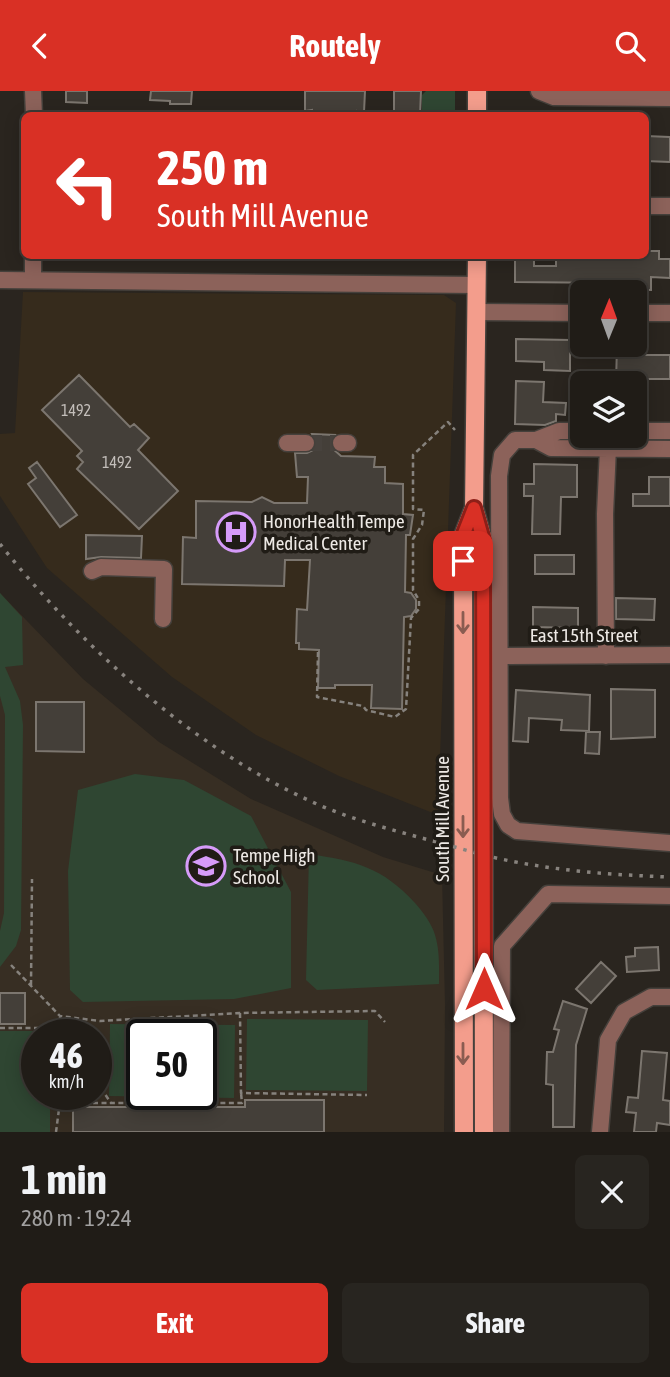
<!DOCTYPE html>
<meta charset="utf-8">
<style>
body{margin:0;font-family:"Asap Condensed",sans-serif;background:#282520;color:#f1f3f6;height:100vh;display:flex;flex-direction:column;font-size:26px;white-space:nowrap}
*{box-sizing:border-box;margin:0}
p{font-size:23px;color:#a2a1a1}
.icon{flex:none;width:38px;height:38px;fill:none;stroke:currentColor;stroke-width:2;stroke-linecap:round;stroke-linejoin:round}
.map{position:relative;height:1041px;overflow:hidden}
.panel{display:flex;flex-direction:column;background:#201c17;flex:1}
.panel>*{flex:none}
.guide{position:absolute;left:21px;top:21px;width:628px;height:147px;border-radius:10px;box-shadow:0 4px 18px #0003,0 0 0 2px #3d3a36;background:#d93025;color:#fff;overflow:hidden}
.needle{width:46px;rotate:1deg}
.fabs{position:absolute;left:570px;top:189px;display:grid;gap:14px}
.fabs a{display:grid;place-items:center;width:77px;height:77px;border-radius:10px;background:#201c17;box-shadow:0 4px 18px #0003,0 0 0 2px #3d3a36;font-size:35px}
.speed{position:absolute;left:21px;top:928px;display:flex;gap:14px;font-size:35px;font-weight:700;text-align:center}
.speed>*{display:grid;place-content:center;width:91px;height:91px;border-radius:50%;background:#201c17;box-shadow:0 4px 18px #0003,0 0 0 2px #3d3a36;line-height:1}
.speed small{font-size:18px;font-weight:400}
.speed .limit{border:4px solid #111;border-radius:10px;background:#fff;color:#111}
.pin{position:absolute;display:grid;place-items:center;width:60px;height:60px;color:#fff;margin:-30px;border-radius:14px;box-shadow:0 4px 10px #0006}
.me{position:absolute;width:77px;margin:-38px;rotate:0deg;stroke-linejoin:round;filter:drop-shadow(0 0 5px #0008)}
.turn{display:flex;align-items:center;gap:24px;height:147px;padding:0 21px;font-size:32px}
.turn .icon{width:91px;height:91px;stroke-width:2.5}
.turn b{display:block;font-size:49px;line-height:60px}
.round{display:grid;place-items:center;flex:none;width:74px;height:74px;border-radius:10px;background:#282520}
.head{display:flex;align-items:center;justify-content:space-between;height:119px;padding:0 21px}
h1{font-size:42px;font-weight:700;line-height:52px}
.cta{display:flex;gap:14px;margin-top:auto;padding:14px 21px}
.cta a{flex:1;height:80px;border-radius:10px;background:#d93025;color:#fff;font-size:28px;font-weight:700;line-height:80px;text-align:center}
.cta a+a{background:#282520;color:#f1f3f6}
header{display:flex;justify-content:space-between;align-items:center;height:91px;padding:0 21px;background:#d93025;color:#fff;font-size:32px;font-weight:700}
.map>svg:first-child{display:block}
.built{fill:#372e23;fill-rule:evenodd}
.medical{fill:#362b1c}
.green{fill:#2f4632;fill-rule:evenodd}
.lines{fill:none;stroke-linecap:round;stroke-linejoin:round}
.canal{stroke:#405f81;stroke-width:14}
.building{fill:#443f39;stroke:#7c766f;stroke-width:2}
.minor-tunnel{stroke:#47423d;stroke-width:16;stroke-dasharray:16 8;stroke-linecap:butt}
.minor-casing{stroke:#45403b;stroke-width:19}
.major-casing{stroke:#45403b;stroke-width:21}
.path{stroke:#86827d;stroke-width:2.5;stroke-dasharray:5 3.5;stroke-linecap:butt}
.minor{stroke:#8c625a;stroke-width:16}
.major{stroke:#f39d8c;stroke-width:18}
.rail{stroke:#88837e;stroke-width:3.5;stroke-dasharray:3.5 7;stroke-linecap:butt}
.oneway{stroke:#8a5c51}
.route-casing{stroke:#8d1f18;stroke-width:18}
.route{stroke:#d93025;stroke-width:12}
.labels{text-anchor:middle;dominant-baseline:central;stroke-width:7;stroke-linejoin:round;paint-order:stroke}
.number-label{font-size:16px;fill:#c3beba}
.poi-label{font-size:19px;fill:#ede9e5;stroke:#201c16;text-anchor:start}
.street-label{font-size:19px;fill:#ede9e5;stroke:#201c16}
</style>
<header><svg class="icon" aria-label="back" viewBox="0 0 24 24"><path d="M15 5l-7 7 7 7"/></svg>Routely<svg class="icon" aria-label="search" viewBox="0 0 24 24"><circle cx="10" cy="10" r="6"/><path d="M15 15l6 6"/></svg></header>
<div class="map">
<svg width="670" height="1041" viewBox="0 0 670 1041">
<rect width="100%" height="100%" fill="#2a251f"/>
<path class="built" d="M0,502L83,588L159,651L251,708L383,766L442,784L445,914L444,1041H0ZM37,943H96V1003H37ZM142,943H201V1003H142Z"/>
<path class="medical" d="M23,201L444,204L456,212L438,724L339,685L256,644L172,586L47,477L0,405V343L15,342Z"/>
<path class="green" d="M426,0H455V24H422V4Z
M0,502L22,526L23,574L5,576L20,610L23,634L21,839L16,855L0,876V840L4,822L5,624L0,605Z
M135,683L184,689L251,725L291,801V897L234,908L83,911L70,899L68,780L78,699Z
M309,763C356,770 382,776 415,812C423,821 432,833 435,844C440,860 439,877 439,893L317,899L306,889Z
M247,928L368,929L367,1000L246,999Z
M110,933L235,934L234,1007L109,1005ZM142,943H201V1003H142Z
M0,940H38L41,943H37V1003H50V1041H0Z"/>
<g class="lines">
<path class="canal" d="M562,349H670"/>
</g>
<path class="building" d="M66,0H87V12L66,11Z
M151,0H192L191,13H170V10L150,9Z
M305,0H365L364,21L357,20V24H312V19L305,20Z
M394,0H421L420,24H394Z
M646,45L670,46V71L646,70Z
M646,160H659V168H670V187L651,186V199L620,198V192L515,191V166H534V175H556V164H646Z
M516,248L570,249V280L544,279V271L516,270Z
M617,254H640V264H670V288H639V292H616Z
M79,284L130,336L134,333L149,347L138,359L178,400L139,438L77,378L83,371L77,365L82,360L42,319Z
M516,290L544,291L543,311L566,312L565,324L556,323V330L545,334L515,333Z
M312,343L335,344L331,351L332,357L341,365L375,366L374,376H385V392L403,393V423L413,424L410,444H406L405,501L411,502L416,509V518L411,525L404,526L402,618L371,617L372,594H335V597H318L319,559L299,558V552H296L297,518L307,519L310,469H285L284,495L182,493L183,446L196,447V410L252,411L262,406L274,412H307L308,386H297L295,362H307L315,358L316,351Z
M37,371L77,424L60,436L28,393L36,387L29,377Z
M534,373L577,374V406H561L560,443H532L533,405H524V393H534Z
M649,386H670V415H633V403H649Z
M86,444L142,445L141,467L101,466L86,468Z
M535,464H574V483H535Z
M616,507L655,508L654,529L616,528Z
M533,516L578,517V537L533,536Z
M611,598L655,599V646L611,648Z
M516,599L590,604L589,640L561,639L562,629L529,627L528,651L513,650Z
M36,611H84V661L36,660Z
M586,641H600L599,663L585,662Z
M658,856L659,879L627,881L626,866L635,865V857Z
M601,871L616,885L591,912L576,898Z
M0,902H25V933H0Z
M563,910L587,918L576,954L574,1036H553V994L546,993L547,961H553L559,939L554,938Z
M642,960L667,962L663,1009L670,1010V1034L657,1032L656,1041H634L636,1022L626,1021L628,1006L638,1007Z
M245,1009H324V1041H73V1016H245Z"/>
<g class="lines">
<path class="minor-tunnel" d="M306,352H341"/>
<g class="minor-casing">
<path id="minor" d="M33,0L34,24
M539,0L554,6L670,7
M646,115H670
M0,189L476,194
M33,189V164
M476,221L583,222
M635,222H670
M583,340H559L536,349H515L502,364L499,385L500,707L502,723L508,734L517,740L670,752
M635,340H670
M536,349L551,357L670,358
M287,352H306
M341,352H348
M92,480L101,476L164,478L163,528
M499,565L670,564
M606,565L605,423L608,357
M501,1041L502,855L548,803L670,805
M600,1041L608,949L624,921L651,906H670"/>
</g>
<g class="major-casing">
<path id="major" d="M477,24V0
M477,164L474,417L483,449L484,1041
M464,1041L463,445L474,417"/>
</g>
<path class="path" d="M318,561L317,606L363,615L366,619L395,626L406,618L411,527L419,518V509L413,499V448L422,434L424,419L413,418V364L448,331L455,339
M11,874L60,925L100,930L240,922L375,920L385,931
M31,894L32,788
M240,922L241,1002L367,1004
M60,926L61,943
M0,937H60
M96,990L111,1012H242L241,1002
M59,1012H111
M56,1041L61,1003"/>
<use href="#minor" class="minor"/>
<use href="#major" class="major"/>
<path class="rail" d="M0,453C80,554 191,655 308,709C346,727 389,738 429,749C453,755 477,763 501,768C557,780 613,784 670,786"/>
</g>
<defs><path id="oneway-shaft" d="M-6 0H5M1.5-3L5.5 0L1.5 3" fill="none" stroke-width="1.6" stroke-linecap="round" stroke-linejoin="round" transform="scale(1.75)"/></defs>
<g class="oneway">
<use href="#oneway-shaft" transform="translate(463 532) rotate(90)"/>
<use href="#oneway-shaft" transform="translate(463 736) rotate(90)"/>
<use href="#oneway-shaft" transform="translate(463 963) rotate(90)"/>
</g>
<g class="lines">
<g class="route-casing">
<path id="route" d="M463,470V445L474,417L483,449L484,898"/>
</g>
<use href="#route" class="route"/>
</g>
<defs>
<g id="hospital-ring" transform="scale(2.0125)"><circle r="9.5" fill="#201c16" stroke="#d69bf9" stroke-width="1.5"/><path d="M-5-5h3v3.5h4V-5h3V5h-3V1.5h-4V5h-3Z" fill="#d69bf9"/></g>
<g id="school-ring" transform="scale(2.0125)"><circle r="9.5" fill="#201c16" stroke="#d69bf9" stroke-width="1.5"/><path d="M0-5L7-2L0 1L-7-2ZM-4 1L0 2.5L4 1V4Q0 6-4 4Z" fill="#d69bf9"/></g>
</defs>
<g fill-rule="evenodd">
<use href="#hospital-ring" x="236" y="441"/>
<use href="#school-ring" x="206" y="775"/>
</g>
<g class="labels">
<g class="number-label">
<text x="76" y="319">1492</text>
<text x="117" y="371">1492</text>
</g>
<g class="poi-label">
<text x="263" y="430">HonorHealth Tempe<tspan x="263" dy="22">Medical Center</tspan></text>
<text x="233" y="764">Tempe High<tspan x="233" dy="22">School</tspan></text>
</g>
<g class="street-label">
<text x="584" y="544">East 15th Street</text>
<text transform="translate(442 728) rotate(-90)">South Mill Avenue</text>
</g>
</g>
</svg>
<div class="fabs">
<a><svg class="needle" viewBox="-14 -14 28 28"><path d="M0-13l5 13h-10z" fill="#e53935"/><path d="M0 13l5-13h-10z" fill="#a2a1a1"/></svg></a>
<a><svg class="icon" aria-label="layers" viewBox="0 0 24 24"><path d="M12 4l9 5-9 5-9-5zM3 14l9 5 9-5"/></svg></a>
</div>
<div class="speed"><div>46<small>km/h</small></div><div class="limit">50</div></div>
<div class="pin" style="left:463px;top:470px;background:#d93025"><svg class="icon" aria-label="arrive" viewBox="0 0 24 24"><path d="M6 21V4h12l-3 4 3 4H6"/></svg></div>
<svg class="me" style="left:484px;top:898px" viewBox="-20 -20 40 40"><path d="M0-17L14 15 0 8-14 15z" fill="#d93025" stroke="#fff" stroke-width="4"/></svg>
<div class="guide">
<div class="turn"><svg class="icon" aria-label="left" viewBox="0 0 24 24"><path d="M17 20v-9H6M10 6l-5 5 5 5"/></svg><div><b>250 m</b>South Mill Avenue</div></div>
</div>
</div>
<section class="panel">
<div class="head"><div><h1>1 min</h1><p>280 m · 19:24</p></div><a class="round"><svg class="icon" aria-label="close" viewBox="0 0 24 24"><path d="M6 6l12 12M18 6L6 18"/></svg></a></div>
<div class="cta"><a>Exit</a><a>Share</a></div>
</section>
